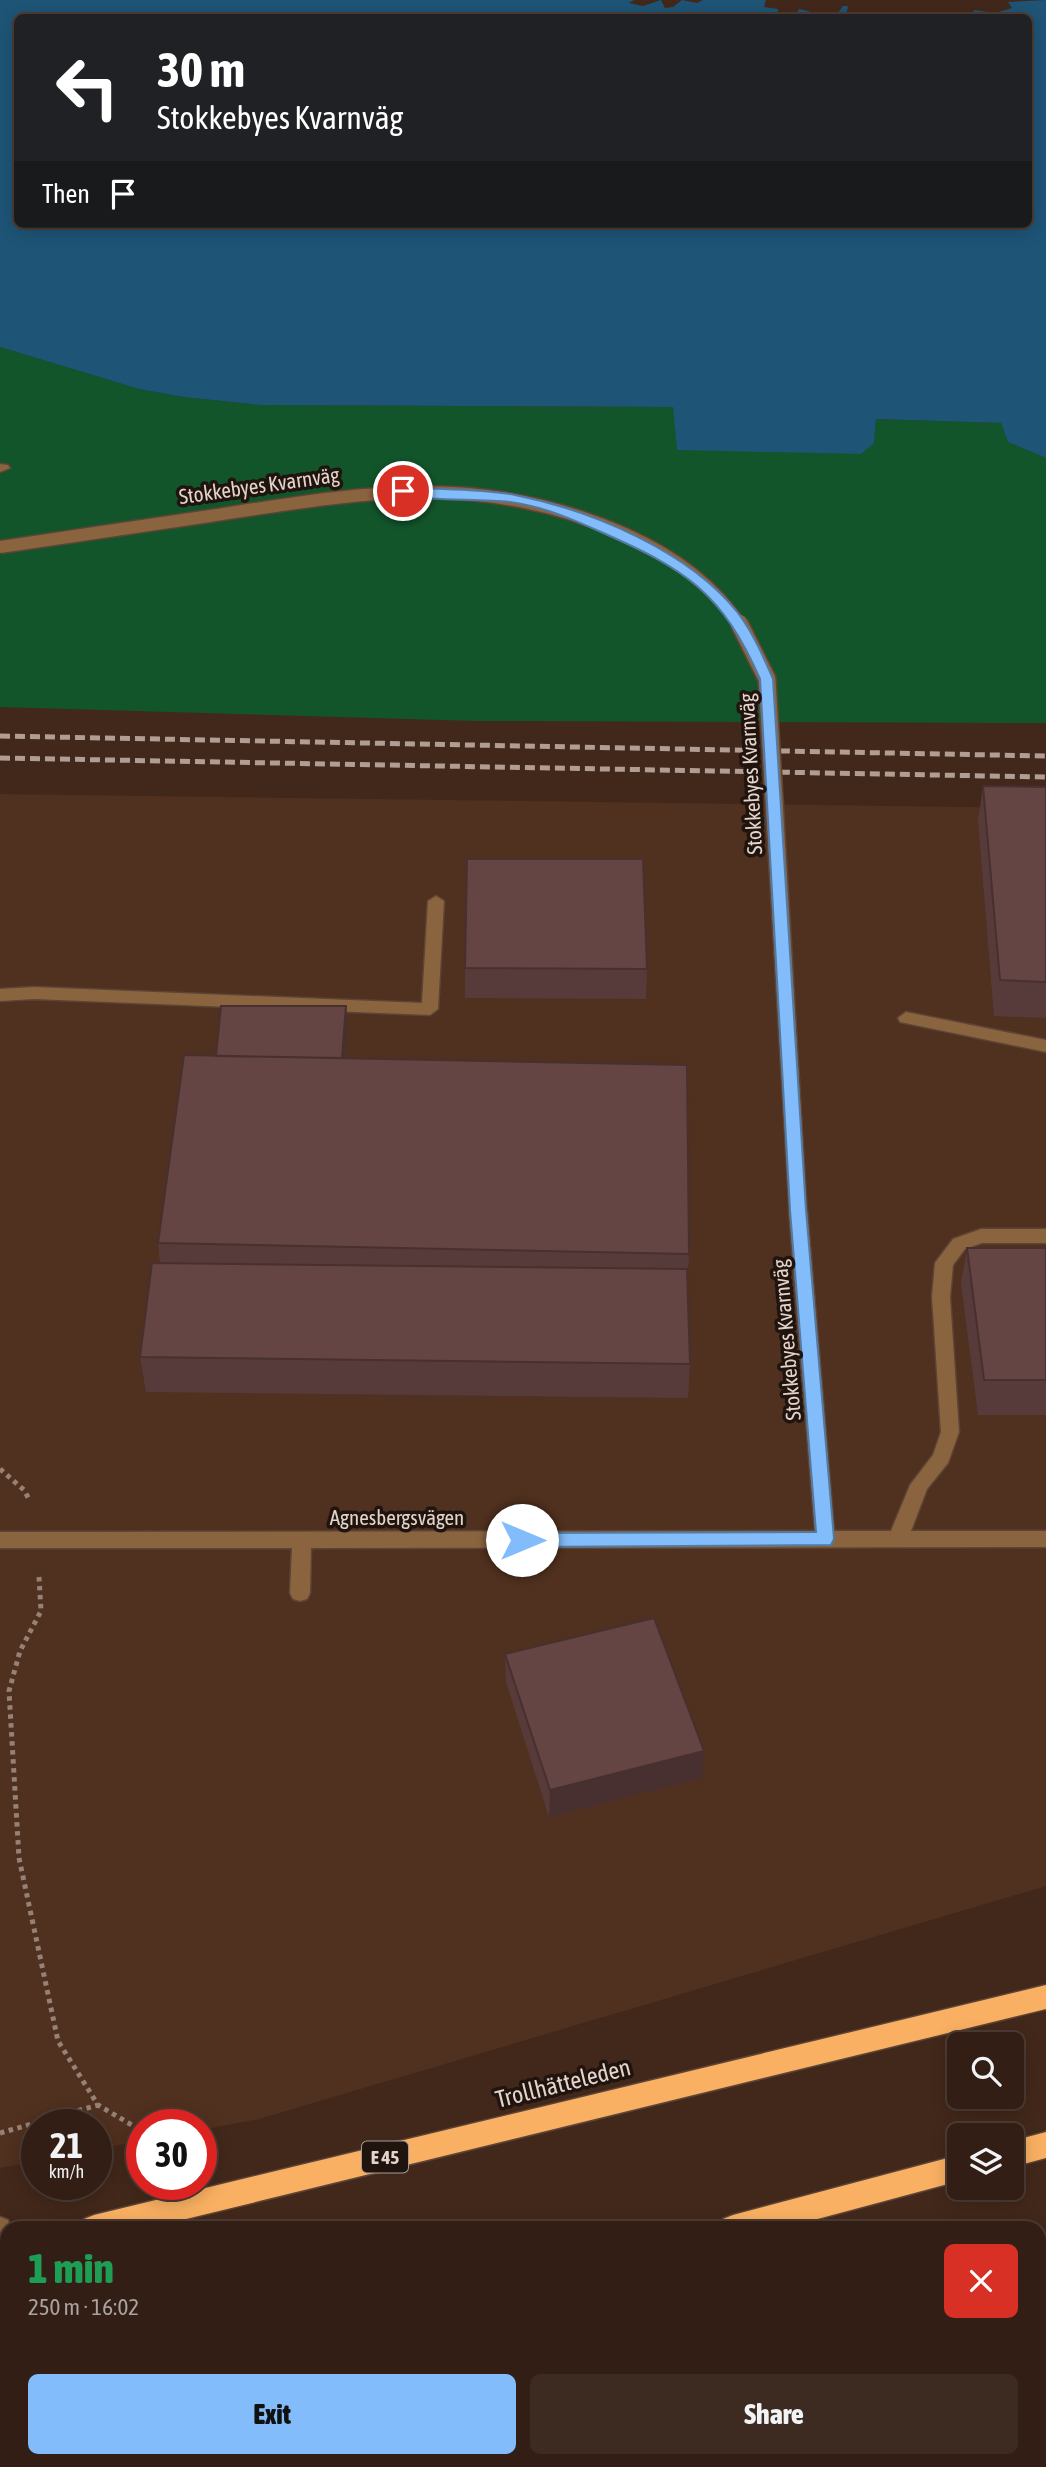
<!DOCTYPE html>
<meta charset="utf-8">
<style>
body{margin:0;font-family:"Asap Condensed",sans-serif;background:#3d2b22;color:#f1f3f6;height:100vh;display:flex;flex-direction:column;font-size:26px;white-space:nowrap}
*{box-sizing:border-box;margin:0}
p{font-size:23px;color:#a8a2a0}
.icon{flex:none;width:38px;height:38px;fill:none;stroke:currentColor;stroke-width:2;stroke-linecap:round;stroke-linejoin:round}
.map{position:relative;flex:1;overflow:hidden}
.side{position:absolute;left:0px;top:2221px;width:1046px;height:247px;display:flex;flex-direction:column;background:#321e14;border-radius:21px 21px 0 0;box-shadow:0 4px 18px #0003,0 0 0 2px #4d3c34}
.side>*{flex:none}
.guide{position:absolute;left:14px;top:14px;width:1018px;height:214px;border-radius:10px;box-shadow:0 4px 18px #0003,0 0 0 2px #4d3c34;background:#202124;color:#fff;overflow:hidden}
.buttons{position:absolute;left:947px;top:2032px;display:grid;gap:14px}
.buttons a{display:grid;place-items:center;width:77px;height:77px;border-radius:10px;background:#321e14;box-shadow:0 4px 18px #0003,0 0 0 2px #4d3c34;font-size:35px}
.speed{position:absolute;left:21px;top:2109px;display:flex;gap:14px;font-size:35px;font-weight:700;text-align:center}
.speed>*{display:grid;place-content:center;width:91px;height:91px;border-radius:50%;background:#321e14;box-shadow:0 4px 18px #0003,0 0 0 2px #4d3c34;line-height:1}
.speed small{font-size:18px;font-weight:400}
.speed .limit{border:10px solid #d22;background:#fff;color:#111}
.pin{position:absolute;display:grid;place-items:center;width:60px;height:60px;color:#fff;margin:-30px;border:4px solid #fff;border-radius:50%;box-shadow:0 2px 7px #0007}
.me{position:absolute;width:77px;margin:-38px;rotate:90deg;stroke-linejoin:round;filter:drop-shadow(0 0 5px #0008)}
.turn{display:flex;align-items:center;gap:24px;height:147px;padding:0 28px;font-size:32px}
.turn .icon{width:91px;height:91px;stroke-width:2.5}
.turn b{display:block;font-size:49px;line-height:60px}
.then{display:flex;align-items:center;height:66px;padding:0 28px;background:#0003;gap:14px;font-size:26px}
.round{display:grid;place-items:center;flex:none;width:74px;height:74px;border-radius:10px;background:#3d2b22}
.overview{display:flex;align-items:center;justify-content:space-between;height:119px;padding:0 28px}
h1{font-size:42px;font-weight:800;line-height:52px;color:#1e9e55}
.cta{display:flex;gap:14px;margin-top:auto;padding:14px 28px}
.cta a{flex:1;height:80px;border-radius:10px;background:#82bcfa;color:#111;font-size:28px;font-weight:800;line-height:80px;text-align:center}
.cta a+a{background:#3d2b22;color:#f1f3f6}
.map>svg:first-child{display:block}
.built{fill:#50301e}
.green{fill:#12552b}
.forest{fill:#337547}
.water{fill:#1e5476}
.lines{fill:none;stroke-linecap:round;stroke-linejoin:round}
.minor-casing{stroke:#5c4436;stroke-width:3}
.highway-casing{stroke:#5c4436;stroke-width:3}
.path{stroke:#968175;stroke-width:5;stroke-dasharray:4.5 4.5;stroke-linecap:butt}
.minor{fill:#89643e;fill-rule:evenodd}
.highway{fill:#f9b062;fill-rule:evenodd}
.rail{stroke:#b19d93;stroke-width:5;stroke-dasharray:10 5;stroke-linecap:butt}
.minor-bridge-far1-casing{stroke:#5c4436;stroke-width:15;stroke-linecap:butt}
.minor-bridge-casing{stroke:#5c4436;stroke-width:20;stroke-linecap:butt}
.minor-bridge-far1{stroke:#89643e;stroke-width:12}
.minor-bridge{stroke:#89643e;stroke-width:17}
.wall{fill:#573b3a}
.shaded-wall{fill:#47302f}
.building{fill:#654543;stroke:#47302f;stroke-width:2}
.route{fill:#82bcfa;stroke:#547aa2;stroke-width:2}
.labels{text-anchor:middle;dominant-baseline:central;stroke-width:7;stroke-linejoin:round;paint-order:stroke}
.shield{fill:#20140e;stroke:#aa9a92;stroke-width:2}
.shield-label{font-size:19px;font-weight:bold;fill:#e5d4cb}
.street-label{font-size:21px;fill:#e5d4cb;stroke:#20140e}
.near-street-label{font-size:24px;fill:#e5d4cb;stroke:#20140e}
</style>
<div class="map">
<svg width="1046" height="2467" viewBox="0 0 1046 2467">
<rect width="100%" height="100%" fill="#42281a"/>
<path class="built" d="M0,794L1046,808V1886L259,2119L201,2130V2124H142V2141L96,2149V2124H37V2161L0,2168Z"/>
<path class="green" d="M0,347L139,389L183,397L260,405L674,407L677,449L874,443L876,419L1001,423L1008,442L1046,458V723L476,721L0,707Z"/>
<path class="forest" d="M1046,2262V2467H486L499,2460H1040V2264Z"/>
<path class="water" d="M0,0H634L629,3L643,6L661,0L665,8L673,7L682,0L697,3L703,0H766L764,7L778,9V12L797,13L799,9C814,12 822,17 838,13L843,6H848L847,11L840,18H18V224H1029V18L970,17L974,10L995,13L1012,8L1008,2L1046,0V458L1008,442L1001,423L876,419L874,443L861,454L677,450L673,407L260,405L183,397L139,389L0,347Z"/>
<g class="lines">
<g class="minor-casing">
<path id="minor" d="M0,464L8,465L10,468L0,472Z
M436,896L444,901L438,1009L430,1015L34,999L0,1001V989L34,987L422,1003L428,901Z
M906,1012L1046,1040V1052L900,1022L898,1018Z
M798,1203L804,1205L807,1210L834,1531H891L910,1485L933,1455L941,1432L932,1297L935,1263L953,1239L981,1229H1046V1243H982L965,1249L953,1265L950,1297L959,1432L948,1463L927,1489L911,1531H1046V1547L311,1548L310,1593L307,1599L300,1601L293,1599L290,1593L292,1548H0V1532L815,1531L789,1210L792,1205Z
M0,2217L8,2220L11,2228H7V2279L0,2276Z
M17,2460H41L40,2467H16Z
M46,2460H70L73,2467H49Z"/>
</g>
<g class="highway-casing">
<path id="highway" d="M1046,1985V2009L149,2228H81L84,2219L94,2215Z
M1046,2132V2158L1012,2167V2141Z
M959,2155V2181L784,2228H720L723,2219L733,2215Z
M7,2236V2262L0,2264V2238Z
M7,2407V2435L0,2437V2409Z"/>
</g>
<path class="path" d="M0,1469L24,1490L30,1501
M39,1577L41,1611L20,1651L9,1691L19,1858L58,2041L98,2105L142,2131
M0,2133L98,2105
M221,2460L222,2467
M701,2460L704,2467
M242,2467L247,2460"/>
<use href="#minor" class="minor"/>
<use href="#highway" class="highway"/>
<path class="rail" d="M0,736L1046,756
M0,758L1046,777"/>
<g class="minor-bridge-far1-casing">
<path id="minor-bridge-far1" d="M0,547C70,537 140,526 210,516C360,493 480,470 625,534C670,554 713,584 740,625"/>
</g>
<g class="minor-bridge-casing">
<path id="minor-bridge" d="M739,623L767,679L798,1210"/>
</g>
<use href="#minor-bridge-far1" class="minor-bridge-far1"/>
<use href="#minor-bridge" class="minor-bridge"/>
</g>
<path class="wall" d="M983,786L1046,787V1018L994,1016L978,822Z
M465,968L647,969L646,999L465,998Z
M346,1006L347,1028L345,1058L689,1254L687,1286L690,1364L688,1398L146,1392L140,1357L160,1263L158,1243L216,1056Z
M967,1248H1046V1415H978L961,1283Z
M505,1654L702,1778L549,1817L506,1682Z"/>
<path class="shaded-wall" d="M346,1006L347,1028L343,1090L341,1068Z
M704,1751L702,1778L549,1817L550,1790Z"/>
<path class="building" d="M983,786L1046,787V982L1000,980Z
M467,859H643L647,969L465,968Z
M221,1006H346L342,1058L216,1056Z
M184,1055L687,1065L689,1254L158,1243Z
M967,1248H1046V1380H984Z
M152,1263L687,1269L690,1364L140,1357Z
M654,1618L704,1751L550,1790L505,1654Z"/>
<path class="route" d="M403,487C439,490 479,488 515,495C591,510 689,551 738,613C753,633 763,656 773,679L806,1210L834,1539L831,1545L522,1547L516,1545L514,1540L516,1535L522,1533L816,1532L790,1210L760,679C722,592 685,569 601,532C572,519 542,506 510,502C474,498 434,502 398,494V488Z"/>
<g class="labels">
<rect class="shield" x="362" y="2141.5" width="46" height="31" rx="5"/>
<g class="shield-label">
<text x="385" y="2157">E 45</text>
</g>
<g class="street-label">
<text transform="translate(259 485) rotate(-8)">Stokkebyes Kvarnväg</text>
<text transform="translate(750 774) rotate(-93)">Stokkebyes Kvarnväg</text>
<text transform="translate(786 1340) rotate(-95)">Stokkebyes Kvarnväg</text>
<text x="397" y="1517">Agnesbergsvägen</text>
</g>
<g class="near-street-label">
<text transform="translate(563 2083) rotate(-14)">Trollhätteleden</text>
</g>
</g>
</svg>
<div class="buttons">
<a><svg class="icon" aria-label="search" viewBox="0 0 24 24"><circle cx="10" cy="10" r="6"/><path d="M15 15l6 6"/></svg></a>
<a><svg class="icon" aria-label="layers" viewBox="0 0 24 24"><path d="M12 4l9 5-9 5-9-5zM3 14l9 5 9-5"/></svg></a>
</div>
<div class="speed"><div>21<small>km/h</small></div><div class="limit">30</div></div>
<div class="pin" style="left:403px;top:491px;background:#d93025"><svg class="icon" aria-label="arrive" viewBox="0 0 24 24"><path d="M6 21V4h12l-3 4 3 4H6"/></svg></div>
<svg class="me" style="left:522px;top:1540px" viewBox="-20 -20 40 40"><circle r="19" fill="#fff"/><path d="M0-13L10 11 0 6-10 11z" fill="#82bcfa"/></svg>
<div class="guide">
<div class="turn"><svg class="icon" aria-label="left" viewBox="0 0 24 24"><path d="M17 20v-9H6M10 6l-5 5 5 5"/></svg><div><b>30 m</b>Stokkebyes Kvarnväg</div></div>
<div class="then">Then<svg class="icon" aria-label="arrive" viewBox="0 0 24 24"><path d="M6 21V4h12l-3 4 3 4H6"/></svg></div>
</div>
<section class="side">
<div class="overview"><div><h1>1 min</h1><p>250 m · 16:02</p></div><a class="round" style="background:#d93025;color:#fff"><svg class="icon" aria-label="close" viewBox="0 0 24 24"><path d="M6 6l12 12M18 6L6 18"/></svg></a></div>
<div class="cta"><a>Exit</a><a>Share</a></div>
</section>
</div>
